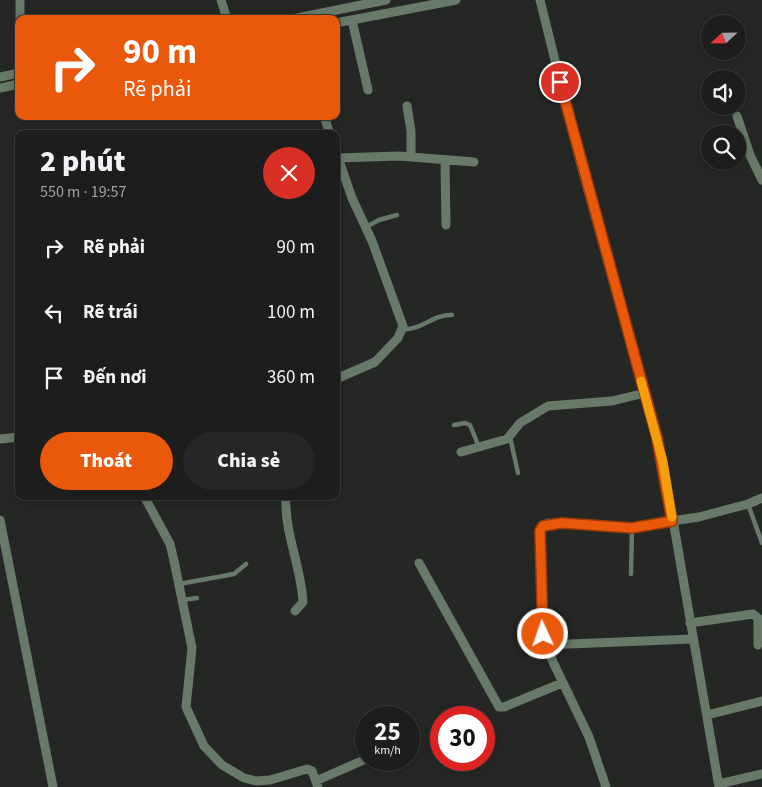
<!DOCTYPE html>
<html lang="vi">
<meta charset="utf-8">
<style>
body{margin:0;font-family:"Source Sans 3",sans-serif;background:#252625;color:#f1f3f6;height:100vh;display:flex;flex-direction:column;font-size:19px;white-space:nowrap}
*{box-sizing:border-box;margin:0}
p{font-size:16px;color:#a0a2a3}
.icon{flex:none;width:28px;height:28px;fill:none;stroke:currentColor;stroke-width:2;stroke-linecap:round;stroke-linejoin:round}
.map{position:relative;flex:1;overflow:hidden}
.details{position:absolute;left:15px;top:130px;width:325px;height:370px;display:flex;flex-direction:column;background:#1c1d1c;border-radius:10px;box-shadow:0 2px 8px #0003,0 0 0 1px #3a3b3b}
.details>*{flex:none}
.guide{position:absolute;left:15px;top:15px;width:325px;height:105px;border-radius:10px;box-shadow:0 2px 8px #0003,0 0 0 1px #3a3b3b;background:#ea580c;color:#fff;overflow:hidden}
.needle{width:32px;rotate:248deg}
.controls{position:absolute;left:701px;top:15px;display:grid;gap:10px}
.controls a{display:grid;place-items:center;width:45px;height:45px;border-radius:50%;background:#1c1d1c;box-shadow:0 2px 8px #0003,0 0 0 1px #3a3b3b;font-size:25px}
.speed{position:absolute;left:355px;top:706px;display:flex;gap:10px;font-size:25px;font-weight:700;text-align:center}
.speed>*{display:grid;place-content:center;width:65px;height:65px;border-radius:50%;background:#1c1d1c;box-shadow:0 2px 8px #0003,0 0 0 1px #3a3b3b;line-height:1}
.speed small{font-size:12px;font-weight:400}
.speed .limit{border:8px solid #d22;background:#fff;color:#111}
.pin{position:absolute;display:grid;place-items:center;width:42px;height:42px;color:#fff;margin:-21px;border:2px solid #fff;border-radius:50%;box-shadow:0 1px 5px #0007}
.me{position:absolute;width:55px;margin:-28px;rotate:357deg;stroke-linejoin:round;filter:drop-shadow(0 0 4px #0008)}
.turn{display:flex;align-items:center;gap:18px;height:105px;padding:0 25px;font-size:22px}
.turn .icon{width:65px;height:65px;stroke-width:2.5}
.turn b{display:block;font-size:35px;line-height:42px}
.round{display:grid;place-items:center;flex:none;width:52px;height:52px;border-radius:26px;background:#252625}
.overview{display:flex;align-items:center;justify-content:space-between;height:85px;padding:0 25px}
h1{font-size:30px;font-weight:800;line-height:38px}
.button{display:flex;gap:10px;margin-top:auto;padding:10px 25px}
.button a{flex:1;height:58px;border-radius:30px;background:#ea580c;color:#fff;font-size:20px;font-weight:800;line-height:58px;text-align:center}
.button a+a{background:#252625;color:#f1f3f6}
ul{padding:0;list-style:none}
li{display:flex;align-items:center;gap:15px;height:65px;padding:0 25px}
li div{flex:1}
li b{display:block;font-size:19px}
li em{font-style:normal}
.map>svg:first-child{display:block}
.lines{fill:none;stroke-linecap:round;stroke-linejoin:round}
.path{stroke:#8f908f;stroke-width:1;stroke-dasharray:5 2.5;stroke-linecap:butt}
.service{stroke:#677a69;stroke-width:4.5}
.minor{stroke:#677a69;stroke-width:9}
.route-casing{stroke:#983908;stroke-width:12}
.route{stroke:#ea580c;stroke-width:9}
.slow{stroke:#f59e0b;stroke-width:9}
</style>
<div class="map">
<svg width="762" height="787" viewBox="0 0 762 787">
<rect width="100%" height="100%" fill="#252725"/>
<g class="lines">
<path class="path" d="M336,364L340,368"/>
<path class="service" d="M366,227L379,220L397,215
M403,329C420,331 434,314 452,315
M454,425L465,423L470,425L479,447
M510,437L518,473
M748,504L762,543
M631,574L632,527
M179,584L234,574L246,564
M182,600L197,598"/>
<path class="minor" d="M20,0V19
M221,0L227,19
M540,0L580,161L663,462L719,787
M292,19L386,0
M352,20L368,90
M336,23L456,0
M0,77L19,73
M0,88L19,84
M407,106L411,131V157
M324,116L330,134
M737,116L750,155L762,180
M336,152L352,198L372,241L403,326L398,338L375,362L336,379
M338,158L399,156L474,162
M445,161L446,225
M0,439L19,437
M461,452L507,439L520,423L548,406L612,401L645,393
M144,496L170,544L174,561L192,648L186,707L204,746L222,765L244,778L256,781L270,780L307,769L312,771L318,787
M286,496C284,532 301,566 303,602L295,611
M0,520L53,787
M419,563L499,707H504L562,683
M690,623L753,614L758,618V645
M545,645L692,639
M707,715L762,701
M316,781L366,759
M719,784L762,774
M606,787L589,737L553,662L543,634L540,528L548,523L632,527L699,517L748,504L762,498"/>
</g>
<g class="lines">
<g class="route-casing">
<path id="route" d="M543,634L540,531L543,526L562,523L632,528L672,521L657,438L560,82"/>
</g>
<use href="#route" class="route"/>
<path class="slow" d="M641,381L663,462L672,517"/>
</g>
</svg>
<div class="controls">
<a><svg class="needle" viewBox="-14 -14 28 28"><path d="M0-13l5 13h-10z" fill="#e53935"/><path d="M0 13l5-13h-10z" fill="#a0a2a3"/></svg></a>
<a><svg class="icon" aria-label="sound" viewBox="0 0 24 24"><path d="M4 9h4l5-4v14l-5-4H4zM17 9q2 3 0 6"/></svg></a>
<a><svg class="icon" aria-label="search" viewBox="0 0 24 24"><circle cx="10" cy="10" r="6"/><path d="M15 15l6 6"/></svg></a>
</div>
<div class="speed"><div>25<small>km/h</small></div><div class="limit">30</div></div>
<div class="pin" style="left:560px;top:82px;background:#d93025"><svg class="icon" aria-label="arrive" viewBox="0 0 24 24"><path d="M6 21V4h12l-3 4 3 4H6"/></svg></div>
<svg class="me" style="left:543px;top:634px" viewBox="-20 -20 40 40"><circle r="17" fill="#ea580c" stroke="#fff" stroke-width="3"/><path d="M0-11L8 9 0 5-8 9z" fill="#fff"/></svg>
<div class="guide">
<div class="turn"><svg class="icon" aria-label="right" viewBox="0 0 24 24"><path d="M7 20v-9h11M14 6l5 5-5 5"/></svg><div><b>90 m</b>Rẽ phải</div></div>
</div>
<section class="details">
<div class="overview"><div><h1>2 phút</h1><p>550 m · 19:57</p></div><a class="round" style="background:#d93025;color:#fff"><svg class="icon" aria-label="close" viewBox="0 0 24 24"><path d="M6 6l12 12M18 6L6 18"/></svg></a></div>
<ul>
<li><svg class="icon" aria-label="right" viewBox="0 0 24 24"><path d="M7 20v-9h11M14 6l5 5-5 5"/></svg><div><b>Rẽ phải</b></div><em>90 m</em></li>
<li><svg class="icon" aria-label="left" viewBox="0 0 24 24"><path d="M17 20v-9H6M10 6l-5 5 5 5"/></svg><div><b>Rẽ trái</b></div><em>100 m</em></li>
<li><svg class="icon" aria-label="arrive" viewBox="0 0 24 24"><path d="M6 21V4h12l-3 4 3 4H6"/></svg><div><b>Đến nơi</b></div><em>360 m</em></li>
</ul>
<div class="button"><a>Thoát</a><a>Chia sẻ</a></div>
</section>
</div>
